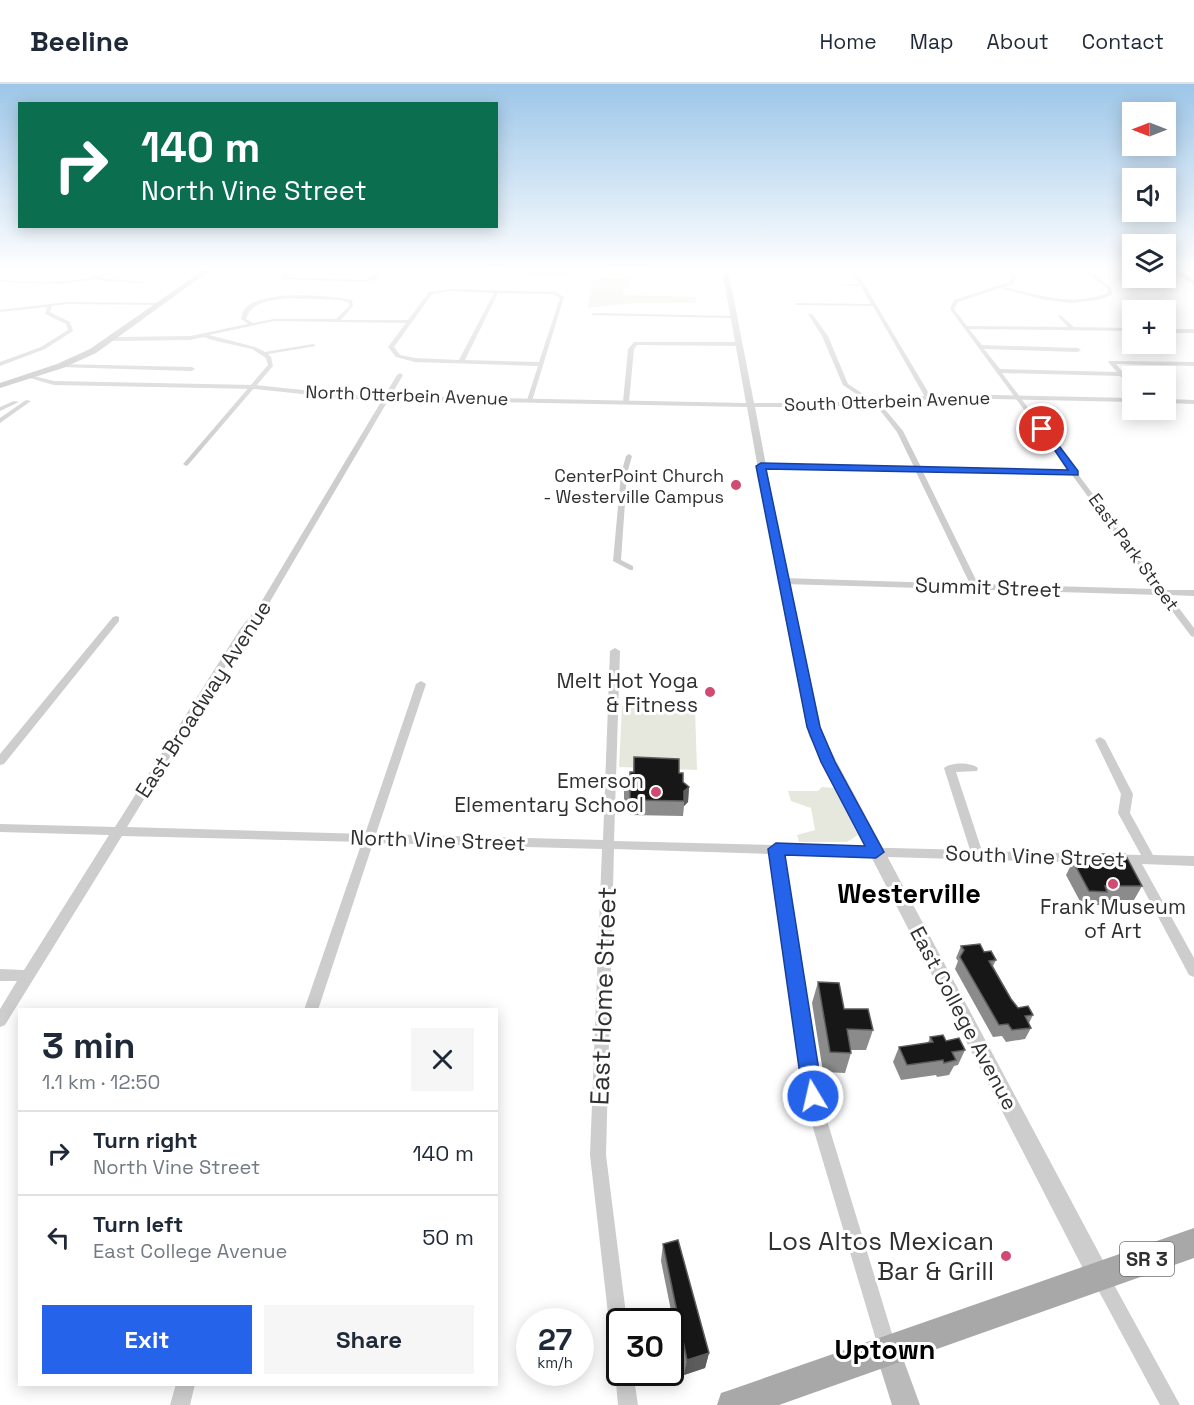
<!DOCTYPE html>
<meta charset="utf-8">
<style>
body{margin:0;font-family:"Space Grotesk",sans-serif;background:#f6f6f7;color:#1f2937;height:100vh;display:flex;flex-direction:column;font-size:22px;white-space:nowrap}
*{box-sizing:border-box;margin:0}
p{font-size:20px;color:#747a83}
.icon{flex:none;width:33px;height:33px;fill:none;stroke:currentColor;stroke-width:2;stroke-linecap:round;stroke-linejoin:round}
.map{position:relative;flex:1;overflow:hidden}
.panel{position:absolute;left:18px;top:924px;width:480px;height:378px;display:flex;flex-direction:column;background:#fff;border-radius:0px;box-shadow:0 3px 15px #0003}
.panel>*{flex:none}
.hud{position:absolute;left:18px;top:18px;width:480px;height:126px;border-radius:0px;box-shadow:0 3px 15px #0003;background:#0b6e4f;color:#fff;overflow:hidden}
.needle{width:39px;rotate:270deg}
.fabs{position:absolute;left:1122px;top:18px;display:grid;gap:12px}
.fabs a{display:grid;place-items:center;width:54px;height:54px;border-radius:0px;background:#fff;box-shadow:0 3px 15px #0003;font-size:30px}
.speed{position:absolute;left:516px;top:1224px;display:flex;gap:12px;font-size:30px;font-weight:700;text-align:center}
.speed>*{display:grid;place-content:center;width:78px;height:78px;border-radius:50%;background:#fff;box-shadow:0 3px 15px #0003;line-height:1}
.speed small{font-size:15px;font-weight:400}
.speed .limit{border:3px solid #111;border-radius:9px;background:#fff;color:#111}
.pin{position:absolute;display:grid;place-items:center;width:51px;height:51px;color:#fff;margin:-26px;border:3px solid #fff;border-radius:50%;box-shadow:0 2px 6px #0007}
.me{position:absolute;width:66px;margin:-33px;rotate:351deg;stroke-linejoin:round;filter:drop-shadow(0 0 4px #0008)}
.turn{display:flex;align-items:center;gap:21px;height:126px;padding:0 24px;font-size:27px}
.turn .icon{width:78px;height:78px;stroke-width:2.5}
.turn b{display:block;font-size:42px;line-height:51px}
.round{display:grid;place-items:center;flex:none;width:63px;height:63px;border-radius:0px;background:#f6f6f7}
.summary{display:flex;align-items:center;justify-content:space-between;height:102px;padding:0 24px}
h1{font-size:36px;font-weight:600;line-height:45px}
.cta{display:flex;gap:12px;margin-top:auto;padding:12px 24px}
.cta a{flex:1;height:69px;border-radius:0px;background:#2563eb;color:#fff;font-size:24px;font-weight:600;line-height:69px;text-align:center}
.cta a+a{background:#f6f6f7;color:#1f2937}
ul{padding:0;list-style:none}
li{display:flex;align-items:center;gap:18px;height:84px;padding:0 24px;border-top:2px solid #e0e1e3}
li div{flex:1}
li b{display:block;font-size:22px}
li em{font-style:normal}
header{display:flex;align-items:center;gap:36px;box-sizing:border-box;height:84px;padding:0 30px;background:#fff;border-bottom:2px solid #e0e1e3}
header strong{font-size:28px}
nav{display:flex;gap:33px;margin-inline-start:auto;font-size:21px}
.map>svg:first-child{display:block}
.green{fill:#e6e8dd}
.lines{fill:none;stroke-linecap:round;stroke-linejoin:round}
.minor{fill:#cdcdcd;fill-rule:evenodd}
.tertiary{fill:#cdcdcd;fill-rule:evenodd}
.secondary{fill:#bababa;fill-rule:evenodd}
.primary{fill:#a8a8a8;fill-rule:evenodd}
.wall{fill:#8b8b8b}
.shaded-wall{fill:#5d5d5d}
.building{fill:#171717;stroke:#5d5d5d;stroke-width:1.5}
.route{fill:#2563eb;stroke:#184099;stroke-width:1.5}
.poi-dot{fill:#d04a72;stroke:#fff;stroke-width:2}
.labels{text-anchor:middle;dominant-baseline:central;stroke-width:6;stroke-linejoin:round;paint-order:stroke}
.far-street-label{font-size:18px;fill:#303030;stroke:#fff}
.far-poi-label{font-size:18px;fill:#303030;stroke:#fff;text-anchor:end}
.shield{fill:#fff;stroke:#6e6e6e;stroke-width:1.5}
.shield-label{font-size:20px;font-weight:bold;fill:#303030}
.street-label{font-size:21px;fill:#303030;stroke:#fff}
.poi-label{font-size:21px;fill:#303030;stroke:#fff;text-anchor:end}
.near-street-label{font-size:26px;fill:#303030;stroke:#fff}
.near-poi-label{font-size:26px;fill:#303030;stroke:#fff;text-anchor:end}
.district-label{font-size:27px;font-weight:bold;fill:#000;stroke:#fff}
.near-neighbourhood-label{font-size:27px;font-weight:bold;fill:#000;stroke:#fff}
</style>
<header>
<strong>Beeline</strong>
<nav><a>Home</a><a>Map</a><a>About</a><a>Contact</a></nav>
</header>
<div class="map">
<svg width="1194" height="1321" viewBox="0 0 1194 1321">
<rect width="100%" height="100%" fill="#fff"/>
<path class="green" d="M598,193L631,195L628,203L623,204L624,211L696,213V219H636L588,224L591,197L598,195Z
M622,622L695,624L697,686L619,683Z
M822,703L834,704L858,751L847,758H799L797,751L815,746L811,724L791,717L788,707H818Z"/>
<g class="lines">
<path class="minor" d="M114,185H119L100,194L145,198L143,199L109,198L95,195L60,200L0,198V196C39,198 78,202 114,185Z
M289,185H293L286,193L364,196L370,194L379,185H383L374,196L364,198L280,195Z
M434,185L538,188L727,186L538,190Z
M851,185H855L931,313L930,314L925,313L873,222L796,221L794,220L796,219L871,220L861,202L835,201L859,200Z
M931,185H938L925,189L923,188Z
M1004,185H1008L1016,193L1013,200L1004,203C1038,211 1073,223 1108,209L1107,204L1082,185H1132V187L1089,186L1111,204L1112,211L1097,216L1070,219L1041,215L1000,204L958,218L954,225L967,242L1068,243L1058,232L1060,231L1074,243L1132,244V247L969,245L982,261L1078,264L1081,266L1078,268L984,265L1000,285L1117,288L1108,278L1109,277L1194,278V282L1116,280L1132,299V304L1120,292L1002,289L1165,506H1194V512L1169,511L1194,544V553L1191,552L1160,511L783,500L779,497L783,494L970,500L916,388L761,384L758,382L761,380L914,383L897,348L879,325L843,301L822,252L808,230H812L828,252L848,300L883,323L903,347L921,383L1069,387L950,225L954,216L1009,198L1012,193ZM923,388L1072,391L1156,505L978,500Z
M1166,185H1176L1177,186L1166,187Z
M452,205L555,208L564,213L532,317L527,316L538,282L415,278L396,273L388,263L406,239L274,237L209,251L255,263L265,268L313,260L316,262L268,270L271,273L273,282L188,381L186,382L183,380L184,379L268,281L266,274L252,265L212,256L204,253L190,256L113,257L110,255L113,253L190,252L248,240L241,235C242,232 242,228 244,226C258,205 330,211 352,216L353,222L341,236H408L429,208ZM452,207L494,209L459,276L415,274L400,271L394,263L432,210ZM498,209L554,210L560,214L539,278L465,276ZM289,214L340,216L348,218L349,222L336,235H274L253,239L246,235C251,217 273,216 289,214Z
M67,218L161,219L163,220L161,221L67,220L52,222L50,228L70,238L73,247L45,265L0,282V278L41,263L68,246L66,240L45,230L47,223L0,228V226Z
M593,229L734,232L736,233L734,234L591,231Z
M1166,245H1194V249H1166Z
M634,258H739L742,260L739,262L637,261L634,265L629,318L626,320L623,318L628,265Z
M60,280L192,283L195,285L192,287L58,283V281Z
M400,289L403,291L268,521L248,546L127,743L365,750L416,600L421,597L426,600L376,750L603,756L610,567L615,564L620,567L614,757L970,766L944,684C951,678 971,678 978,684L977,687L956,688L982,767L1141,771L1118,729L1121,710L1095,656L1100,653L1105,656L1133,710L1130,729L1153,771L1194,772V782L1142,780L1194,874V893L1189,891L1130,780L783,770L822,1020L897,1266L895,1273L888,1275L881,1273L879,1266L806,1020L771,770L614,765L606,1071L627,1238H620V1265L614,1262L611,1256L590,1071L602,765L373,759L318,926H304L362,758L122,752L5,941L0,943V925L17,897H0V885L24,886L109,751L0,748V740L115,743L240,545L260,520L397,291Z
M26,316L31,317L0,339V334Z
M14,317L19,318L0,327V323Z
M629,370L632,372L627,390L621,476L633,482V486H630L613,477L621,390L626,372Z
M116,532L119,533V537L4,680L0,681V670L113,533Z
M1101,1185L1107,1188L1180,1321H1160L1095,1200L1092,1194L1095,1188Z
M617,1281H620V1288H633L638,1321H618L615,1288Z
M176,1300H195L190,1321H170Z"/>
<path class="tertiary" d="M722,185H728L754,319H827L951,310L1132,314V318L951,314L827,323H755L788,497L823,652L1107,1184L1110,1192L1107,1200L1099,1203L1091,1200L809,652L778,497L747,323L350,315L255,305L54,301L26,293L30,291L54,297L255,301L350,311L746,319Z
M1166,315L1194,316V320L1166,319Z"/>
<path class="secondary" d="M205,185H212L96,269L63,284L0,304V299L57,280L90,265Z
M1170,185H1177L1194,196V201Z
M888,1254L897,1258L920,1321H892L875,1267L879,1258Z"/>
<path class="primary" d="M1194,1144V1174L779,1321H717L721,1309L733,1305Z"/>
</g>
<path class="wall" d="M634,673L679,689L683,698L689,703L688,718L684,722L683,732L630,731V721L624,717V701L630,698L633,688Z
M1098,770L1142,802L1134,816H1102L1099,821H1082L1066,791L1073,777L1094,778Z
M961,862L984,868L996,876L993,882L1011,915L1018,924L1033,931L1029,939L1031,944L1025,955L1006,958L1002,952L993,953L955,885L958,877L956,874Z
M818,898L844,925L873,946L866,966H851V969L845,989L823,988L812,919Z
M930,953L946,957L965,966L958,981L954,982L949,991L937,993L936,991L901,996L893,978L899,963L928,959Z
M663,1160L709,1269L705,1284L684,1291L661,1177Z"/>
<path class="shaded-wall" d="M689,703L688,718L684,722V707Z
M709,1269L705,1284L684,1291L687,1276Z"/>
<path class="building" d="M634,673L679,675V689H683V698L689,703L684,707V717L630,716V706L624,701L630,698V688H634Z
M1098,770H1125L1142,802H1105L1107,808L1089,807L1073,777L1103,778Z
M980,860L984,868L991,867L996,876L989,877L1011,915L1018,924L1028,922L1033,931L1025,932L1031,944L1012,946L1008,940L999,941L960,873L964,866L961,862Z
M818,898L839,899L844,925H868L873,946L847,945L851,969L830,968Z
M943,951L946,957L959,954L965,966L952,968L956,976L944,979L943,976L907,981L899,963L933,958L930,953Z
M678,1156L709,1269L687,1276L663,1160Z"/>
<linearGradient id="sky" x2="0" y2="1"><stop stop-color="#9dc6e8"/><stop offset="0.5" stop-color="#fff"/><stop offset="1" stop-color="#fff" stop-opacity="0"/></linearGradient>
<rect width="1194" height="370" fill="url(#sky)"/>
<path class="route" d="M1039,343H1045L1078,387V391L766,385L820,643L835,678L884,768L876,774L785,771L823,1012L820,1018L813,1021L806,1018L803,1012L768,765L776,759L865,762L821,678L807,643L756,382L761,379L1068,386Z"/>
<g class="poi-dot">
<circle cx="736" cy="401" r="6"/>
<circle cx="710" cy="608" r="6"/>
<circle cx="656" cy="708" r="6"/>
<circle cx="1113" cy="800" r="6"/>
<circle cx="1006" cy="1172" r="6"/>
</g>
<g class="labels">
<g class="far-street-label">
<text transform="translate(407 311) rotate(2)">North Otterbein Avenue</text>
<text transform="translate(887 317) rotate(-2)">South Otterbein Avenue</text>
<text transform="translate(1134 468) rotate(54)">East Park Street</text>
</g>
<g class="far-poi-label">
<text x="724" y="391">CenterPoint Church<tspan x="724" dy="21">- Westerville Campus</tspan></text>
</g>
<rect class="shield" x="1120" y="1158" width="54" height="34" rx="4.5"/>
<g class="shield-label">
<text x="1147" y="1175">SR 3</text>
</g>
<g class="street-label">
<text transform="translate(988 503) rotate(2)">Summit Street</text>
<text transform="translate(203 615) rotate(-57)">East Broadway Avenue</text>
<text transform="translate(438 756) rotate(2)">North Vine Street</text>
<text transform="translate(1035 772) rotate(2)">South Vine Street</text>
<text transform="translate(964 934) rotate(62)">East College Avenue</text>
</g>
<g class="poi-label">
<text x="698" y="596">Melt Hot Yoga<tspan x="698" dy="24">&amp; Fitness</tspan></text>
<text x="644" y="696">Emerson<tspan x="644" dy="24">Elementary School</tspan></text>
<text x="1113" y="822" text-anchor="middle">Frank Museum<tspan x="1113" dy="24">of Art</tspan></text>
</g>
<g class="near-street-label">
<text transform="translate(603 912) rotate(-88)">East Home Street</text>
</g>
<g class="near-poi-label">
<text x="994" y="1157">Los Altos Mexican<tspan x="994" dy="30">Bar &amp; Grill</tspan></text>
</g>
<g class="district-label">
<text x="909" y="809">Westerville</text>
</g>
<g class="near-neighbourhood-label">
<text x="885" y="1265">Uptown</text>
</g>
</g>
</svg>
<div class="fabs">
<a><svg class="needle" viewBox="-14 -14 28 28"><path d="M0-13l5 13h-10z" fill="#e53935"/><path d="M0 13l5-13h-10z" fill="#747a83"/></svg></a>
<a><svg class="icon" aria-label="sound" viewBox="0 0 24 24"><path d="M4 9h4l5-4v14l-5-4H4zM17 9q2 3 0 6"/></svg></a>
<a><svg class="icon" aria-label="layers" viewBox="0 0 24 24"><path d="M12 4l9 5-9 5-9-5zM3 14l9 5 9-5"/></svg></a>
<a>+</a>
<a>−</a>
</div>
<div class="speed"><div>27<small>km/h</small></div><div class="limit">30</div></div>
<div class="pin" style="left:1042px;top:345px;background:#d93025"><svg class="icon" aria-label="arrive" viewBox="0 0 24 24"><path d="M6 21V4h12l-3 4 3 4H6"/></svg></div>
<svg class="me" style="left:813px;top:1012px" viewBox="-20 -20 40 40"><circle r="17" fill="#2563eb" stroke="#fff" stroke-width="3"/><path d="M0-11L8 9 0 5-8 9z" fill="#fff"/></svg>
<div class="hud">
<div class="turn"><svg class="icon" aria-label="right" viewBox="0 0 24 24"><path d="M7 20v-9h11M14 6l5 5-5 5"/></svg><div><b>140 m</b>North Vine Street</div></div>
</div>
<section class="panel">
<div class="summary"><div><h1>3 min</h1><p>1.1 km · 12:50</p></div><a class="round"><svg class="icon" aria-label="close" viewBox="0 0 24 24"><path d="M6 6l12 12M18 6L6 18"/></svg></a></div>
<ul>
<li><svg class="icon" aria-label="right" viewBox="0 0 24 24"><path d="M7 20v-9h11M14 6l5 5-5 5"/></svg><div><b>Turn right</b><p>North Vine Street</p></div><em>140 m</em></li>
<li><svg class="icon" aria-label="left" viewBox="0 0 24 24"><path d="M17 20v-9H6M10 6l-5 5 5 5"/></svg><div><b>Turn left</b><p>East College Avenue</p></div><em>50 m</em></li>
</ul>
<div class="cta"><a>Exit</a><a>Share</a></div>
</section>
</div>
